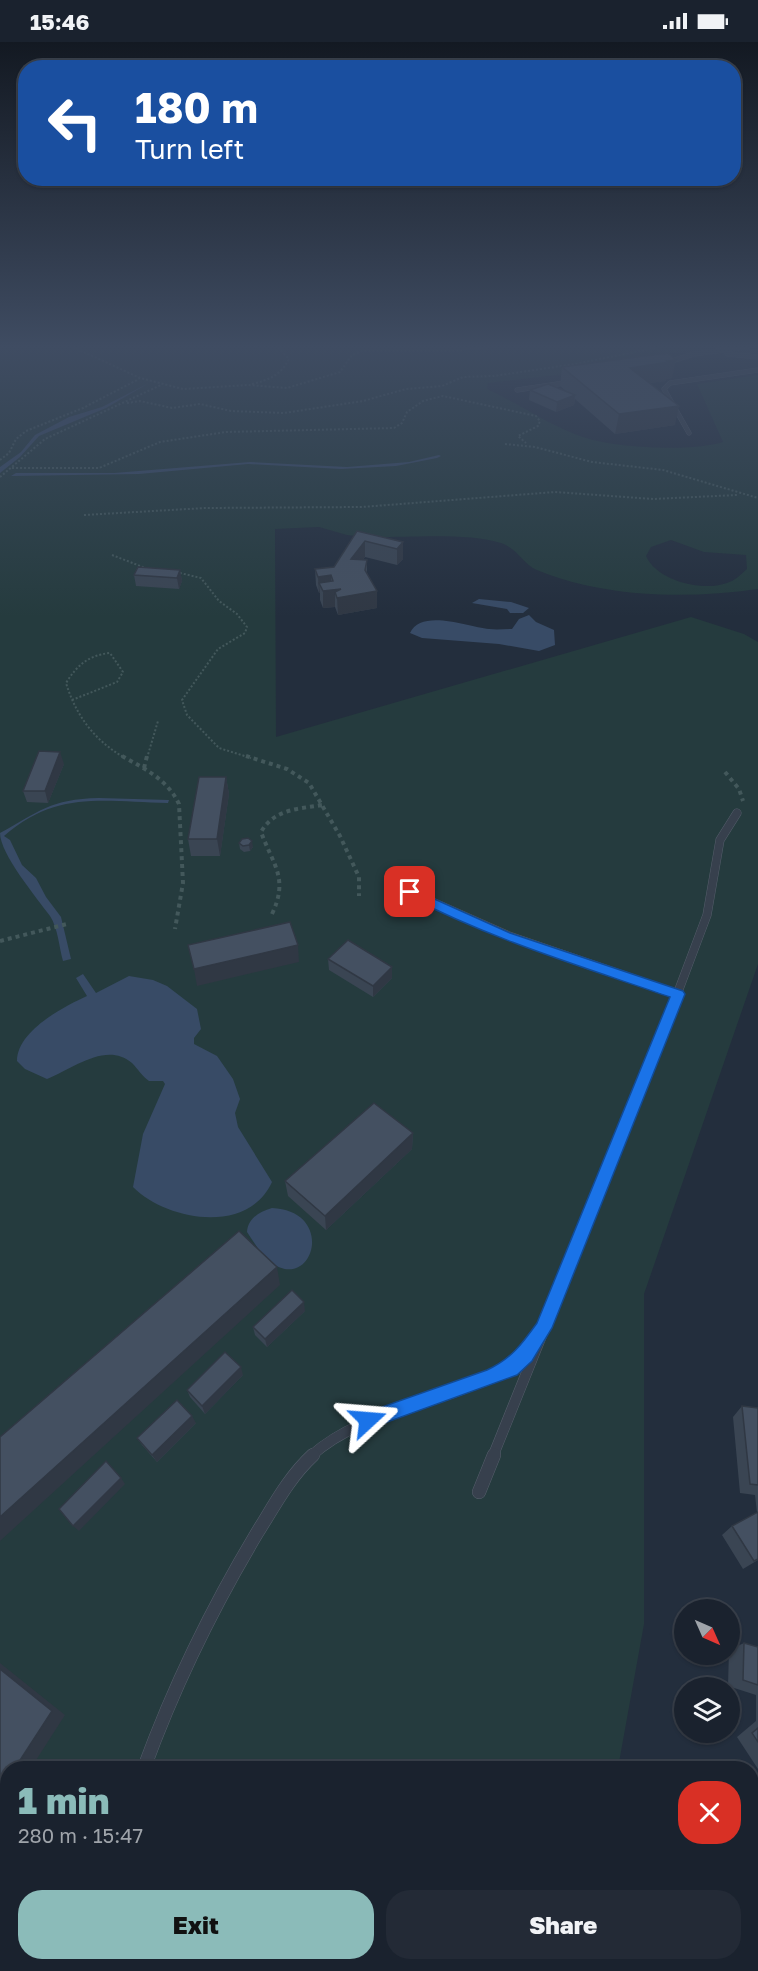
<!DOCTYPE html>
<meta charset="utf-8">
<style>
body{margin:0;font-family:"Golos Text",sans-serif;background:#232a36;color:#f1f3f6;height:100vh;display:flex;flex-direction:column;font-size:22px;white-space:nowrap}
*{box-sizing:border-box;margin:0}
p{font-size:20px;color:#9fa4aa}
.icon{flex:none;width:33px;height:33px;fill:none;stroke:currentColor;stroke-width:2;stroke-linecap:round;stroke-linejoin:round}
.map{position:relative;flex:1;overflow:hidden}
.drawer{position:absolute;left:0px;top:1719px;width:759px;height:210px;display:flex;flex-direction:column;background:#1a222e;border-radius:24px 24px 0 0;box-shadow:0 2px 4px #0004,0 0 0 2px #383f4a}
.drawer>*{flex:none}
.hud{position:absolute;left:18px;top:18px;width:723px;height:126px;border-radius:24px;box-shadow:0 2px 4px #0004,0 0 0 2px #383f4a;background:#1a4fa0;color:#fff;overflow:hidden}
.needle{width:39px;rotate:135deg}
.tools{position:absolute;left:674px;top:1557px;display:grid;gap:12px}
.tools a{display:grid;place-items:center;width:66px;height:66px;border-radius:50%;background:#1a222e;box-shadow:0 2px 4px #0004,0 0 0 2px #383f4a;font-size:30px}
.pin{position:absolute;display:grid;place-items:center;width:51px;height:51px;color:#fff;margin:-26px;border-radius:12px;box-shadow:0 3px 9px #0006}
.me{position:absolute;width:66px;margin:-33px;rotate:71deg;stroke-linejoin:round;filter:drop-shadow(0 0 4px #0008)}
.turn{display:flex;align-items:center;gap:21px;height:126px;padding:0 18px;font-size:27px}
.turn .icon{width:78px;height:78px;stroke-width:2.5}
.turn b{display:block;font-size:42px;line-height:51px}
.round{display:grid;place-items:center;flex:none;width:63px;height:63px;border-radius:24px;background:#232a36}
.head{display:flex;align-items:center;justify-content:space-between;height:102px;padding:0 18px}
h1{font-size:36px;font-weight:800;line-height:45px;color:#8bbbb9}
.cta{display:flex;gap:12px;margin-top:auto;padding:12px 18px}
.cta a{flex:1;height:69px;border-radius:24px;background:#8bbbb9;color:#111;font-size:24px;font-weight:800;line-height:69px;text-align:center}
.cta a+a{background:#232a36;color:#f1f3f6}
.status{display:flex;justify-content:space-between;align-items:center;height:42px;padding:0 30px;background:#1a222e;direction:ltr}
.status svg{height:16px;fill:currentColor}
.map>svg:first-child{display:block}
.green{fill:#253b3e;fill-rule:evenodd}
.water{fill:#384b66}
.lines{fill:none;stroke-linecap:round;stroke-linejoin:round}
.service-far3-casing{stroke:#555e6b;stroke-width:5}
.service-far2-casing{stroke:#555e6b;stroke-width:9}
.service-far1-casing{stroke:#555e6b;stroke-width:11}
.service-casing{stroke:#555e6b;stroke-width:14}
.path-far1{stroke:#43585b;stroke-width:2;stroke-dasharray:2 2;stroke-linecap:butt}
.path{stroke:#43585b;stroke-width:4;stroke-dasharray:4 4;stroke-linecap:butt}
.service-far3{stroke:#37404d;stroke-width:4.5}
.service-far2{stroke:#37404d;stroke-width:8}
.service-far1{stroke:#37404d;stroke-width:10}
.service{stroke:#37404d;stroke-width:13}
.wall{fill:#3a4553}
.shaded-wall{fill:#303844}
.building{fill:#445061;stroke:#303844;stroke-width:1.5}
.route{fill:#1a73e8;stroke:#114b97;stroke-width:1.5}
</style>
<div class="status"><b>15:46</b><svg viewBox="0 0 49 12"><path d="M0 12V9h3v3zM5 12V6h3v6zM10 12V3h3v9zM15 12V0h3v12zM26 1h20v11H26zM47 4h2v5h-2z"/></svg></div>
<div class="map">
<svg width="758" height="1929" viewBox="0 0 758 1929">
<rect width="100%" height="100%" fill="#232e3d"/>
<path class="green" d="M0,305H713L661,312L599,328L488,341L487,347C520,362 551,385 586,396C618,406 692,410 723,400L697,342L758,333V547C687,557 605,556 537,528C523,522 517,506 501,501C468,490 403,496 365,495L347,493L319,485L275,487L276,695L691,575L744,592L758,600V922L644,1252V1582L618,1726H8V1922H584L582,1929H0ZM671,498L704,510L746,513L747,527C740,533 736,538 727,541C703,550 657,539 646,514L651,505Z"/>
<path class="water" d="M149,341L106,366L39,394L20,415L0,431V425L21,410L35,393L69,375L102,365Z
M439,413L441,414L437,416L396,424L341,427L248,422L139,432L11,434L16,431H114L250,420L347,425L409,420Z
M479,557L511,560L529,566L523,571H510L507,567L472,561Z
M529,573L536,580L554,588L555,603L539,609L499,602L422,596L410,591C421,566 469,585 489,587C497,588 505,587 512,587L519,577Z
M99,756L169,758L168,761C103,760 57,748 4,794L10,798L22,823L36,836L46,855L61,875L71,917L63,919C59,905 58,886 50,874C37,856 0,812 0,791C39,770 50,757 99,756Z
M83,932L96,951L129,934L153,938L167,944L197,967L201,987L194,996V1002L217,1014L233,1037L240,1057L235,1071L238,1085L272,1140C248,1193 167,1179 133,1145L143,1092L165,1042L163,1039H149C142,1034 138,1027 132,1021C106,999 73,1027 47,1037L25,1027L17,1019C17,989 63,965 87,954L76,936Z
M272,1166C337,1169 313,1252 270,1220C261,1213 254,1200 247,1190C248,1176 259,1170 272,1166Z"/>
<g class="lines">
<g class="service-far3-casing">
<path id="service-far3" d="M727,312L758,315
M665,321L694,312L747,305
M517,348L571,340
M689,391L664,347L670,341L758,328"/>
</g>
<g class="service-far2-casing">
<path id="service-far2" d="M410,850L509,894L678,952
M652,1019L707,873L720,798L737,771"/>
</g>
<g class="service-far1-casing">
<path id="service-far1" d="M311,1414C375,1356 474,1367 533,1302
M493,1414L653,1017"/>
</g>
<g class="service-casing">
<path id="service" d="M479,1450L494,1413
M144,1726C174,1644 212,1566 257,1491C274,1464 289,1435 313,1413
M77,1929L79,1922"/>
</g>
<path class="path-far1" d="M73,305L140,336L183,347L248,343L287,346L340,330L352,313L362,309H453L489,305
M252,342C269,338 281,333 289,317L278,305
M127,361L140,359L172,366L200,362L231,369L284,371L363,359L406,347L442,344L463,335L494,334L575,322L660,305
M505,402L535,405L592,420L663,428L758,456
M0,418L9,411L16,397L26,389L83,366L139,337
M12,426H99L160,400L226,390L394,386L402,381L407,370L423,359L443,354L536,374L540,379L538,384L518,394L526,401
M0,435L45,397L161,343
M84,473L205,466L362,465L555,450L653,457L737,453
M112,513L148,527
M176,530L201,536L219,559L237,572L247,585L245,591L218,607L182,658L187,673L219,706L251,716
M72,658L117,640L123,630L110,611C89,613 77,623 66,641C76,674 95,699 125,716
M147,716L158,679"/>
<path class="path" d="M122,714C145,727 167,737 179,762L183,841L175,887
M246,714L287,727L309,741L340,794L359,835V854
M144,726L147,714
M725,730L739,747L743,759
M272,872C289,836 273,823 261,790C274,767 298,767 322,763
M0,899L67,882"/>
<use href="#service-far3" class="service-far3"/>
<use href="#service-far2" class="service-far2"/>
<use href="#service-far1" class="service-far1"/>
<use href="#service" class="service"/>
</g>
<path class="wall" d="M562,325L672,336L666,337V339L650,341L675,383L615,392L575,357L574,363L556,370L529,358L530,348L567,350L560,344Z
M357,489L403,500V517L397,523L365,515L363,518H367V531L377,549V566L338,573L335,565L323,566L320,558V551H319L316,543L315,527L334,525Z
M180,528L182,539L179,547L136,544L134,533Z
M64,722L48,761L27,760L23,749Z
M226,735L229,752L220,814H191L188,797Z
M242,797L253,805L250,809L244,810L240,807L239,801Z
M328,917L392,925V936L373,955L329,928Z
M413,1091L412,1107L326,1188L288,1154L285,1139Z
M305,1269L267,1305L255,1293L253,1285Z
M243,1333L205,1372L190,1355L187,1348Z
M742,1364L758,1366V1518L743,1527L722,1493L732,1484L757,1471L755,1453L740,1451L733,1375Z
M196,1381L157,1420L142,1403L137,1396Z
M744,1601L758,1605V1727L737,1695L756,1679V1653L728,1644L729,1608Z
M758,1743V1875L756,1871L752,1874V1804L755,1801L752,1795V1748Z"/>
<path class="shaded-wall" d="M676,318L672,336L666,337V339L626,344L630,326Z
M575,353L574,363L556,370L557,360Z
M679,364L675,383L615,392L619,372Z
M365,499V515L352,534L351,517Z
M403,500V517L397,523V507Z
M180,528L182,539L179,547L177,536Z
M331,533V548L341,547L377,549V566L338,573L337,556L335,550V565L323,566V549L319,541L320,551H319L318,535Z
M60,710L64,722L48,761L45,749Z
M226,735L229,752L220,814L217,797Z
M252,799L253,805L250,809L249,803Z
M298,903L299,920L197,944L194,927Z
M392,925V936L373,955V944Z
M413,1091L412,1107L326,1188L325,1174Z
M277,1225L280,1243L0,1499V1475Z
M304,1260L305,1269L267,1305L265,1297Z
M241,1325L243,1333L205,1372L202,1364Z
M192,1374L196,1381L157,1420L152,1413Z
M121,1436L125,1442L79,1489L73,1484Z
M0,1621L65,1673L31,1726H15L0,1627Z
M8,1737V1764L0,1775V1749Z
M0,1886L8,1892V1913L0,1906Z
M10,1922H23L18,1929H5Z"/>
<path class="building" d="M668,311L676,318L667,319L669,320L630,326L679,364L619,372L562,325Z
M548,342L575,353L557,360L530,348Z
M357,489L403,500L397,507L365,499L351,517L367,518L365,528L377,549L337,556L335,550L341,547L323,549L319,541L333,539L331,533L318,535L315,527L334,525Z
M138,525L180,528L177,536L134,533Z
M39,709L60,710L45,749H23Z
M199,735H226L217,797H188Z
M248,796L252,799L249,803L243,804L239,801L242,797Z
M290,880L298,903L194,927L188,903Z
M348,898L392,925L373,944L328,917Z
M374,1061L413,1091L325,1174L285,1139Z
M239,1189L277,1225L0,1475V1395Z
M292,1248L304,1260L265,1297L253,1285Z
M225,1310L241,1325L202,1364L187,1348Z
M177,1358L192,1374L152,1413L137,1396Z
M742,1364L758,1366V1443L750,1442Z
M106,1419L121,1436L73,1484L59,1467Z
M758,1470V1517L754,1519L732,1484Z
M744,1601L758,1605V1643L743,1638Z
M0,1627L52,1669L15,1726H8V1737L0,1749Z
M758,1686V1700L752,1691Z
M758,1755V1779L752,1768V1760Z
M758,1813V1868L752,1874V1819Z
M0,1906L8,1913V1922H10L5,1929H0Z"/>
<linearGradient id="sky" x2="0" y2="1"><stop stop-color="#131922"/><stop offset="0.53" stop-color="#3f4c62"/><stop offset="1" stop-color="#3f4c62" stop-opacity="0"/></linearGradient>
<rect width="758" height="575" fill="url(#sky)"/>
<path class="route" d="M410,846L510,891L683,949L685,952L552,1286L532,1319L517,1333L368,1387L362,1385L359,1378L362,1372L487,1328C511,1317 522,1302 537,1281L670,955C580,924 490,897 406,853V847Z"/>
</svg>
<div class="tools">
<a><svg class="needle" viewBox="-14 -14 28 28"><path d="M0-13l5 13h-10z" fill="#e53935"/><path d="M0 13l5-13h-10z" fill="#9fa4aa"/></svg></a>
<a><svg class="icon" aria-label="layers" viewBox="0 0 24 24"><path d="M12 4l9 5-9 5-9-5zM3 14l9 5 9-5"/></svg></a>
</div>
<div class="pin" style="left:410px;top:850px;background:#d93025"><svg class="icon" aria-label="arrive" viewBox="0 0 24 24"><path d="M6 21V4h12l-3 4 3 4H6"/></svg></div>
<svg class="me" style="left:368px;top:1378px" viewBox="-20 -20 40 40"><path d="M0-17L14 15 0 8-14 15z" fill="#1a73e8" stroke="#fff" stroke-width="4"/></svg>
<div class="hud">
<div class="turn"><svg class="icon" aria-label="left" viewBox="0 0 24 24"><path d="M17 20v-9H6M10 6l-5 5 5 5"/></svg><div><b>180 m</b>Turn left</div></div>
</div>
<section class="drawer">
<div class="head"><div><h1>1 min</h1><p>280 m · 15:47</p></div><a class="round" style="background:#d93025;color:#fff"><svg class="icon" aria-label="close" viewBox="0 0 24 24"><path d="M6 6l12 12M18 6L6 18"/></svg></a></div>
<div class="cta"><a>Exit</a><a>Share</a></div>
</section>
</div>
